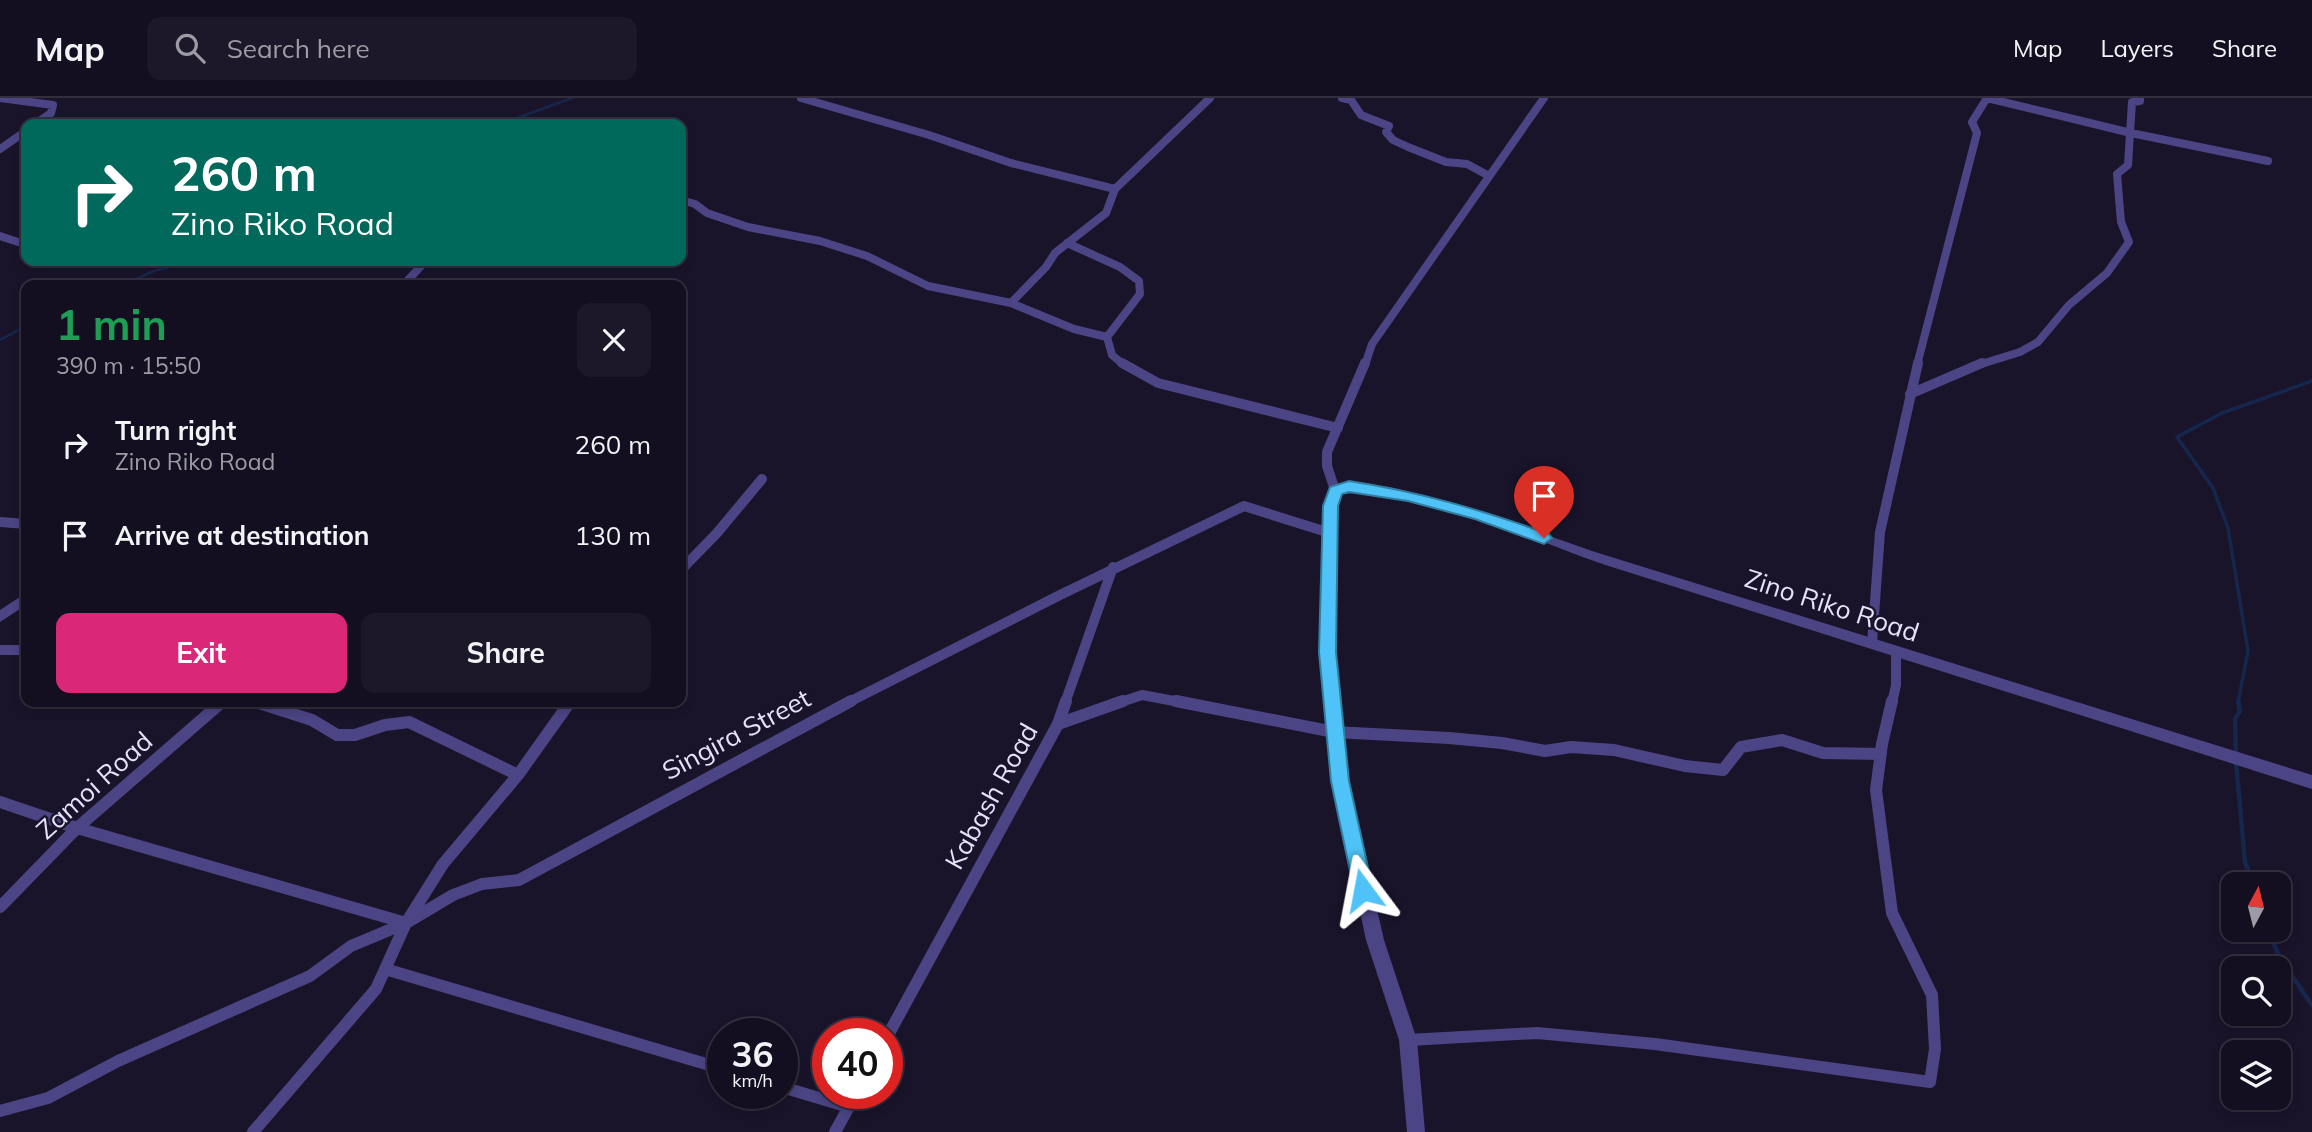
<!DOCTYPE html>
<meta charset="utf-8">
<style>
body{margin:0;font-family:Mulish,sans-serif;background:#1d1829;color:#f1f3f6;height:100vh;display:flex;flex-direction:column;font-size:26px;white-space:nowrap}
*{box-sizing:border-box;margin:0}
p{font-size:23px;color:#9d9ca5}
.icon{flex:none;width:38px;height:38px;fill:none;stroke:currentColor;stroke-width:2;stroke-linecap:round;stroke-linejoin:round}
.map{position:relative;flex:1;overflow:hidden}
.sheet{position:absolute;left:21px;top:182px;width:665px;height:427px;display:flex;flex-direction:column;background:#140f20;border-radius:14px;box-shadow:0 4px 10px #0003,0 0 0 2px #332f3e}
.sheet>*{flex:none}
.top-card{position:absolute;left:21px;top:21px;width:665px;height:147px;border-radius:14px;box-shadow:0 4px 10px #0003,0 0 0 2px #332f3e;background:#00695c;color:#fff;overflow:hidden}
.needle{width:46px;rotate:7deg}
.tools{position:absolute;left:2221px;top:774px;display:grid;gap:14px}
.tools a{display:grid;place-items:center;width:70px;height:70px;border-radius:14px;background:#140f20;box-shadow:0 4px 10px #0003,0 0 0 2px #332f3e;font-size:35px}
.speed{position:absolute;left:707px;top:920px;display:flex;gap:14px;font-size:35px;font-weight:700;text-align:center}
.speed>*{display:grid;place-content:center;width:91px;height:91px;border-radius:50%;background:#140f20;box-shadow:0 4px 10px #0003,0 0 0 2px #332f3e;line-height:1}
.speed small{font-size:18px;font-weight:400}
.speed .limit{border:10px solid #d22;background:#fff;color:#111}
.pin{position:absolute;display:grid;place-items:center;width:60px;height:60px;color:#fff;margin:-72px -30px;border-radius:50% 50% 50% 0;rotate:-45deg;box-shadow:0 0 7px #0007}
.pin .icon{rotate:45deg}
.me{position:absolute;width:77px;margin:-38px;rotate:347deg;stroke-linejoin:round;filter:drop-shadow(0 0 5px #0008)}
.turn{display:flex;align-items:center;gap:24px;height:147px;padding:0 35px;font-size:32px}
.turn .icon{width:91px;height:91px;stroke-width:2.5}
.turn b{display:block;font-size:49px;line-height:60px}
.round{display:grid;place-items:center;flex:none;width:74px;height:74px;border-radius:14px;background:#1d1829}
.head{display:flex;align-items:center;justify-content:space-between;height:119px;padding:0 35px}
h1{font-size:42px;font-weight:700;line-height:52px;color:#1e9e55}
.primary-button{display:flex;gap:14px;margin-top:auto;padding:14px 35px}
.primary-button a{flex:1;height:80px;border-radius:14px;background:#db2777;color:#fff;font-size:28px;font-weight:700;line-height:80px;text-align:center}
.primary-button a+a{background:#1d1829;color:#f1f3f6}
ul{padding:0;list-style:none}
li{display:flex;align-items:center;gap:21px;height:91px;padding:0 35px}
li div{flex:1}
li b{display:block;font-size:26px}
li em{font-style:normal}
header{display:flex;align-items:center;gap:42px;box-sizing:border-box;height:98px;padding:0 35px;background:#140f20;border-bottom:2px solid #332f3e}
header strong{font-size:33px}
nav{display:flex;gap:38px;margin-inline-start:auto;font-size:24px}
.search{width:490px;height:63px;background:#1d1829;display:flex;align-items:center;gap:18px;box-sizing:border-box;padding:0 24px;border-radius:14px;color:#9d9ca5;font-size:26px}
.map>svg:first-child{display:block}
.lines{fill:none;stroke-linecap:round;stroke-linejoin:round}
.stream-far2{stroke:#16274e;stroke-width:2.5}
.stream-far1{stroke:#16274e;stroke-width:3.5}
.stream{stroke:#16274e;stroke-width:4.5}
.minor-far2{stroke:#4b4585;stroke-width:8}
.minor-far1{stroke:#4b4585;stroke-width:10}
.minor{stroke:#4b4585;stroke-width:12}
.tertiary{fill:#4b4585;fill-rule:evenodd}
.route{fill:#4fc3f7;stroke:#337fa1;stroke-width:2}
.labels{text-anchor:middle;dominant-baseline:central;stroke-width:5;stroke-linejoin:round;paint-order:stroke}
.street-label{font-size:26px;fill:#e6e1fc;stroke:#1a142b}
</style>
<header>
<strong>Map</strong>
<div class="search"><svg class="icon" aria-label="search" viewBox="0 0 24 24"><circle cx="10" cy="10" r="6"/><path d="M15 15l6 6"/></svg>Search here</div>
<nav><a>Map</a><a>Layers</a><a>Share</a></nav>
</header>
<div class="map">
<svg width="2312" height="1034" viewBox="0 0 2312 1034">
<rect width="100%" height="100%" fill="#1a142b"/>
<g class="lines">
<path class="stream-far2" d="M501,26L572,0
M123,187L154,173L193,163
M0,242L26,228"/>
<path class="stream-far1" d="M2238,605L2248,553L2228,430L2213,390L2177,339L2222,315L2312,283"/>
<path class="stream" d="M2236,656L2235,621L2240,613L2238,603
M2236,664L2245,764L2253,786
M2267,831L2281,862L2312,907"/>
<path class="minor-far2" d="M0,0L53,7L51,15L35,26
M801,0L929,37L1011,65L1115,91
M1342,0L1351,2L1361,17L1389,28L1386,34L1393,42L1408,49L1446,64L1467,66L1489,78
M1987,0L2131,35L2268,63
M663,26L664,23
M0,51L26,33
M681,102L695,106L707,115L748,129L820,143L867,158L928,188L1011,205L1074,231L1107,239L1112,257L1124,267
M0,138L18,144
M1067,145L1120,169L1139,183L1140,196L1107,239
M1011,205L1046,169L1055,155L1106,115L1115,91L1210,0
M1365,267L1372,246L1544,0
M1917,267L1977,35L1972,24L1987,0
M1978,267L2020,254L2038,244L2069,207L2107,175L2129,144L2121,124L2117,76L2128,67L2132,4L2140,3V0"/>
<path class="minor-far1" d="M1122,265L1158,285L1338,330
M1910,296L1982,265
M1335,392L1327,368V354L1365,265
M0,424L26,426
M681,472L717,435L762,381
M1872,545L1880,434L1918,265
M0,552H26
M256,604L260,605
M847,605L1060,497L1244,408L1330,435
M1065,605L1113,469
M1118,605L1142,597L1185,605
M1892,605L1896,587V553"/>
<path class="minor" d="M1176,603L1334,634L1449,640L1502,645L1545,653L1571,649L1614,652L1685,668L1723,672L1741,649L1782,642L1823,655L1881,656
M256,604L312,622L337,637H355L385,627L409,624L518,677
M1058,626L1123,603
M0,704L77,730L406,825
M0,809L77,730L222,604
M385,871L723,971
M887,939L1058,626L1066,603
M1408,942L1537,935L1655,946L1930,984L1935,951L1932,897L1892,815L1876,692L1882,646L1892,603
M782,989L849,1009
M0,1013L48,1000L118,963L310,878L351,848L406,825L443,766L518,677L570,604
M253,1034L376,891L406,825L453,797L482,786L519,782L851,603
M835,1034L856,996"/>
<path class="tertiary" d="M420,163H431L409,187H398Z
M1360,385L1390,389L1465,408L1592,453L2312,677V691C2080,617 1847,543 1615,470C1532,444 1428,388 1340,396L1337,408L1335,554L1348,683L1384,842L1417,942L1425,1034H1407L1399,942L1366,842L1332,683L1321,554L1325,408L1330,389Z
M26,495V507L0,524V512Z"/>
</g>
<path class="route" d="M1349,383C1421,394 1481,412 1549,436L1552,440L1544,446L1475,421L1408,403L1349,394L1342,396L1338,408L1336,554L1349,683L1373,792L1370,798L1363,801L1357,798L1354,792L1331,683L1319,554L1323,408L1330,389Z"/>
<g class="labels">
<g class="street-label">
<text transform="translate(1832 507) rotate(18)">Zino Riko Road</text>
<text transform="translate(736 636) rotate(-28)">Singira Street</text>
<text transform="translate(94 687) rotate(-42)">Zamoi Road</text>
<text transform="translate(991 698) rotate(-61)">Kabash Road</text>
</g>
</g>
</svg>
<div class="tools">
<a><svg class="needle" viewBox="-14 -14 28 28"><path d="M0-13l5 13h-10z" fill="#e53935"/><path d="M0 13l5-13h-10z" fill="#9d9ca5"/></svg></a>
<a><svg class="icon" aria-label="search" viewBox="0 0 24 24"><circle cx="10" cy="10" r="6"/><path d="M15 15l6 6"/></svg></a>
<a><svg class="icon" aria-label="layers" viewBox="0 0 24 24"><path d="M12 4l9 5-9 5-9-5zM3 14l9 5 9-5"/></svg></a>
</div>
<div class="speed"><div>36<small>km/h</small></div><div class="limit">40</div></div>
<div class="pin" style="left:1544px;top:440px;background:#d93025"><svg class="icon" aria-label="arrive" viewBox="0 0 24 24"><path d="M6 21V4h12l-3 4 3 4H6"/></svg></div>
<svg class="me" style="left:1363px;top:792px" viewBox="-20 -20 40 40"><path d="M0-17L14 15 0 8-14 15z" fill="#4fc3f7" stroke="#fff" stroke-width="4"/></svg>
<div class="top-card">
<div class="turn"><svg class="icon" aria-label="right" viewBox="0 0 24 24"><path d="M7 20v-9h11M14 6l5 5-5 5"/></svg><div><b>260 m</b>Zino Riko Road</div></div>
</div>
<section class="sheet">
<div class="head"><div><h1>1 min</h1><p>390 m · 15:50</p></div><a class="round"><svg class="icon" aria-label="close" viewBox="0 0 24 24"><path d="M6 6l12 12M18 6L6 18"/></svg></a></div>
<ul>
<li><svg class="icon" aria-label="right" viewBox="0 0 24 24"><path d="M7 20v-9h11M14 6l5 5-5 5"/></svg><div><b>Turn right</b><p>Zino Riko Road</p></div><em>260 m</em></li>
<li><svg class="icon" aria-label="arrive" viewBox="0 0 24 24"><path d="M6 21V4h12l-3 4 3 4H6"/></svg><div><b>Arrive at destination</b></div><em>130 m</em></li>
</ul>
<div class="primary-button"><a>Exit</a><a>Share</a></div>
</section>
</div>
